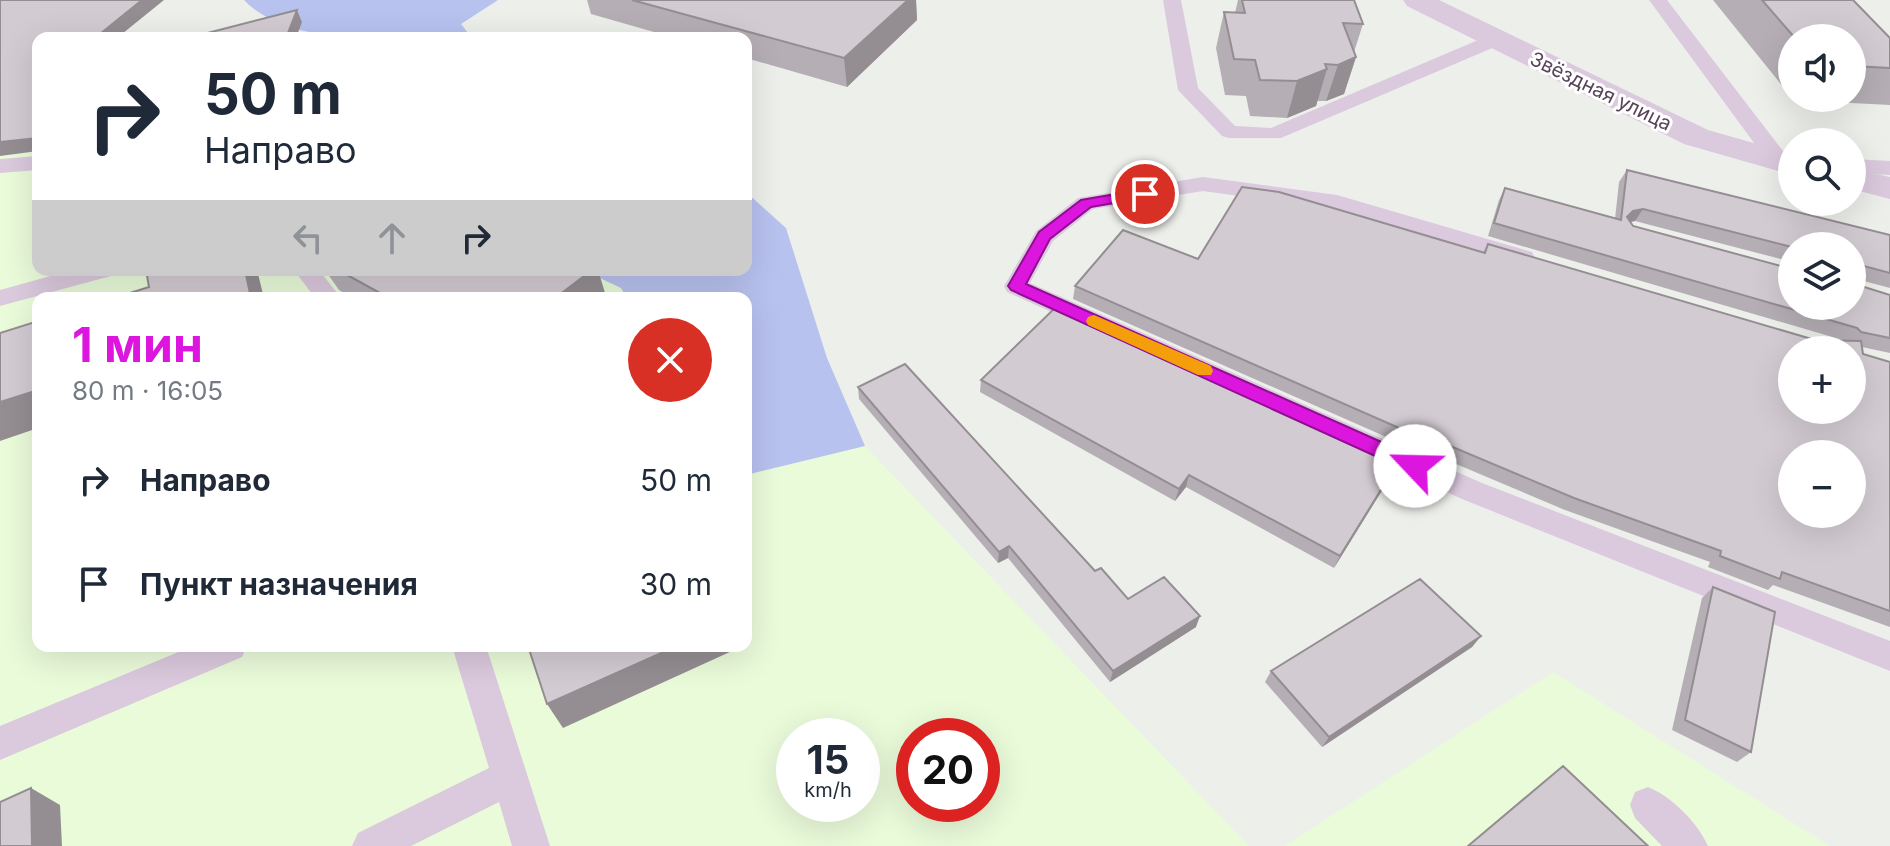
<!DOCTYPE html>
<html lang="ru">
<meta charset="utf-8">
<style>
body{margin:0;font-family:Inter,sans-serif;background:#f6f6f7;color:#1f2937;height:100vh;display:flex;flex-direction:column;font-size:30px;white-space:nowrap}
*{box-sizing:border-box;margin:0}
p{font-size:26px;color:#747a83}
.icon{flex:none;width:44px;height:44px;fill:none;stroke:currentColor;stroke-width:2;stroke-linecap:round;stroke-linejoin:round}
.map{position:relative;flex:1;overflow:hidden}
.drawer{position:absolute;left:32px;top:292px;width:720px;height:360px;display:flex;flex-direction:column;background:#fff;border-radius:16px;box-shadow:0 8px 32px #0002}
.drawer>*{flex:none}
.hud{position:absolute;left:32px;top:32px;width:720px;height:244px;border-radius:16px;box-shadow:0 8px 32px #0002;background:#fff;color:#1f2937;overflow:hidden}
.controls{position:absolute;left:1778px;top:24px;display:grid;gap:16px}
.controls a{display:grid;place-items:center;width:88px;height:88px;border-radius:50%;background:#fff;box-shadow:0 8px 32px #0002;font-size:40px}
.speed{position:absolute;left:776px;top:718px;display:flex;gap:16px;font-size:40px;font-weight:700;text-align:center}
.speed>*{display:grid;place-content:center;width:104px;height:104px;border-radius:50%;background:#fff;box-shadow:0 8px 32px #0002;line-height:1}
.speed small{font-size:20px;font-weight:400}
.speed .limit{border:12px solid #d22;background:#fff;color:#111}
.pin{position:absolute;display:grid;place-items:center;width:68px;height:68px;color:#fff;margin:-34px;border:4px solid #fff;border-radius:50%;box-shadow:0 2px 8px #0007}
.me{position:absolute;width:88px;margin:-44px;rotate:294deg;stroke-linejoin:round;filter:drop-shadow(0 0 6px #0008)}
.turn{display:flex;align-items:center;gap:28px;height:168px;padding:0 40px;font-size:36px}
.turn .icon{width:104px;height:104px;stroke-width:2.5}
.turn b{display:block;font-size:56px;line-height:68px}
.lanes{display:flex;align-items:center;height:76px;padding:0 40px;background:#0003;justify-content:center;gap:40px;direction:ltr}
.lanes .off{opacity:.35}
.round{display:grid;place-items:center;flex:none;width:84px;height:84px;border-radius:42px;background:#f6f6f7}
.overview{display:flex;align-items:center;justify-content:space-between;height:136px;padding:0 40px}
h1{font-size:48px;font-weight:700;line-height:60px;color:#dd16df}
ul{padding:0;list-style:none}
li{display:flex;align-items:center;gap:24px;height:104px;padding:0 40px}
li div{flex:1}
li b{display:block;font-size:30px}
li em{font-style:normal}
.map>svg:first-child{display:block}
.medical{fill:#eafbda;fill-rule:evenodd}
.green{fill:#b8c2ef}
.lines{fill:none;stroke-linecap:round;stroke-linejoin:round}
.lane{fill:#dbc9dd;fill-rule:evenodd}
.street{fill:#dbc9dd;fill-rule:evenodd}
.wall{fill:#b5afb5;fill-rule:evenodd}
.shaded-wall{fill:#948e93}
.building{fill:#d3cbd2;stroke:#948e93;stroke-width:2;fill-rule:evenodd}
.route{fill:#dd16df;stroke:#900e91;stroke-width:2}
.slow{fill:#f59e0b}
.labels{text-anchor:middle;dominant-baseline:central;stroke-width:6;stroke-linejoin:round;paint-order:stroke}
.far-street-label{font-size:20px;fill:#574459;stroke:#fff}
</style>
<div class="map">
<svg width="1890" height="846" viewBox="0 0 1890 846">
<rect width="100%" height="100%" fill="#edefeb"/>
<path class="medical" d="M38,122V270H583L621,288L627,298H38V646H746V475L865,446L1249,846H0V126ZM794,736H862V804H794ZM914,736H982V804H914Z
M1553,672L1830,846H1285Z"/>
<path class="green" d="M244,0H498L461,24L472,38C407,38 291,50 244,0Z
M746,192L786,228L827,358L865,446L746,475V298H627L621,288L583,270H746Z"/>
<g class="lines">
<path class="lane" d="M1163,0H1181L1198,88L1235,126L1271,128L1490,35L1497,33L1506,39L1504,43L1281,138H1229L1222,136L1178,90Z
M1649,0H1667L1786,155H1792V169L1771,166Z
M38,156V170L0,173V159Z
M1852,159L1890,161V175L1852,173Z
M1203,177L1337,195L1532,252L1535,258L1532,264L1523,266L1335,209L1203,191L1093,209L1053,241L1030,283L1482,483L1890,641V671L1462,499L1007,292L1004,286L1036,231L1078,198Z
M72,270H114L111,276L0,306V290Z
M294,270H319L341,298H315Z
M193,646H247L242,657L0,760V726Z
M452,646H486L550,846H512L499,802L411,846H352L358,833L489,768Z
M1648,787C1671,796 1698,823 1708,846H1662L1635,818L1630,805L1635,792Z"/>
<path class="street" d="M1403,0H1439L1708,130L1792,154V175L1684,144L1407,6Z
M1852,169L1890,177V199L1852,189Z"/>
</g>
<path class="wall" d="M587,0H916L917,20L847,87L746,58V38H675L591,14Z
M1238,0H1354L1363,24L1354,52L1356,57L1344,94L1326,101H1317L1316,106L1287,118L1250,116L1246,96L1225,95L1216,48L1224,12L1235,13Z
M1713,0H1853L1890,38V105L1794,100L1792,98H1852V38H1792V98Z
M1627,170L1890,235V288L1860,280L1861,286L1890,295V353L1862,347L1863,354L1890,362V627L1773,585L1768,590L1708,567L1710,562L1565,510L1411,445L1409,447L1073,299L1075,286L1198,259L1483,252L1488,244L1815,340L1846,341L1488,236L1499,200L1505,188L1615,219L1619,182ZM1635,221L1792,262V246H1852L1792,306L1633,226L1630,222Z
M325,270H338L606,296L604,298H352L339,290Z
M981,380L1394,471L1334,568L1186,487L1175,501L980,392Z
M858,387L1095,571L1128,599L1196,627L1110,682L1008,558L998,563L859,399Z
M1713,587L1751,752L1737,762L1672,730L1702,598Z
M1481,636L1472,647L1322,747L1265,682L1271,671Z"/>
<path class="shaded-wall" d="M142,0H164L117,38H95Z
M908,0H916L917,20L847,87L844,58Z
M297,10L302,22L296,38H286Z
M1356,57L1344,94L1326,101L1338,65Z
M1327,69L1316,106L1287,118L1297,81Z
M38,138V151L0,156V142Z
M1643,209L1635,221L1625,223L1627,217L1633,211Z
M245,270H257L264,298H251Z
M592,270H598L606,296L604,298H555Z
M38,390V428L0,441V402Z
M1400,459L1394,471L1334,568L1340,556Z
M1189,475L1186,487L1175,501L1179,489Z
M1009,546L1008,558L998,563L999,552Z
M1200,616L1196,627L1110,682L1113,671Z
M1481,636L1472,647L1322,747L1329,737Z
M677,646H743L563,728L547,704Z
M31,788L60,805L62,846H32Z"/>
<path class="building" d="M0,0H142L95,38H38V138L0,142Z
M632,0H908L844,58Z
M1242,0H1354L1363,24L1343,23L1356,57L1338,65L1325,64L1327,69L1297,81L1260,80L1255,60L1234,59L1224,12L1245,13Z
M1762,0H1853L1890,38V68L1852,66V38H1795Z
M297,10L286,38H188Z
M1627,170L1890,235V273L1864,266L1860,269L1861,286L1890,295V338L1861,332L1857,328L1494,223L1505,188L1621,220ZM1643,209L1792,247L1852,246V306H1792V269L1633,226L1627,217L1633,211Z
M1242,187L1279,192L1485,253L1488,244L1815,340L1861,341L1863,354L1890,362V611L1782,572L1780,579L1720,556L1721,551L1574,498L1417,432L1415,435L1075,286L1123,230L1198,259ZM1792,350H1852V410H1792ZM1792,454H1852V514H1792Z
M146,270H245L251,298H114L149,287Z
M338,270H592L555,298H389Z
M1058,305L1400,459L1340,556L1189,475L1179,489L981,380Z
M38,321V390L0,402V333Z
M905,364L1095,571L1101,568L1128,599L1164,577L1200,616L1113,671L1009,546L999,552L858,387Z
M1420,579L1481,636L1329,737L1271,671Z
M1713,587L1775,612L1751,752L1685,720Z
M528,646H677L547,704Z
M1563,766L1648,846H1468Z
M31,788L32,846H0V802Z"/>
<path class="route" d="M1145,189L1150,190V197L1091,207L1050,239L1026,284L1422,460L1424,466L1422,471H1408L1011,290L1008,286L1039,232L1081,200Z"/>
<path class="slow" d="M1094,315L1211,366L1213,371L1211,375H1198L1088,325L1086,321L1088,317Z"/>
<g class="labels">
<g class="far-street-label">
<text transform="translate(1601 91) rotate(26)">Звёздная улица</text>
</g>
</g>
</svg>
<div class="controls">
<a><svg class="icon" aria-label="sound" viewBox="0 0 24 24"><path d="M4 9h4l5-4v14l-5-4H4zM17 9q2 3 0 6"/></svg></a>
<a><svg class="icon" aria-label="search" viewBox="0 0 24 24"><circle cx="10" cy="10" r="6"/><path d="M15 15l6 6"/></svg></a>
<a><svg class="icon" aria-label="layers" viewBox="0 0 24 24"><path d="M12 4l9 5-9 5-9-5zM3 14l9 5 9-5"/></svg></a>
<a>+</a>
<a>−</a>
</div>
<div class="speed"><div>15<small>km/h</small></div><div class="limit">20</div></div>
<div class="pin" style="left:1145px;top:194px;background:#d93025"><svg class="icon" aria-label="arrive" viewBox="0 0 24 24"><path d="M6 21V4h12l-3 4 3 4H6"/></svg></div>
<svg class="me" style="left:1415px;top:466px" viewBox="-20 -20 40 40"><circle r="19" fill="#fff"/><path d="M0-13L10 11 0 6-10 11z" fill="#dd16df"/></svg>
<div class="hud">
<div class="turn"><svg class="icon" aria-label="right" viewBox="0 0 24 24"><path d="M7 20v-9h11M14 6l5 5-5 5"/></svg><div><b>50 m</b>Направо</div></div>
<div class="lanes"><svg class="icon off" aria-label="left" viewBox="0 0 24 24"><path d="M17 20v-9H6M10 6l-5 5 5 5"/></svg><svg class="icon off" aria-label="ahead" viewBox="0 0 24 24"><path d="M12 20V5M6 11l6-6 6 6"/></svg><svg class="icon" aria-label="right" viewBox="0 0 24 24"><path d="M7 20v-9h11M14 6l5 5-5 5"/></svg></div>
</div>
<section class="drawer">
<div class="overview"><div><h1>1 мин</h1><p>80 m · 16:05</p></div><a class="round" style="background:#d93025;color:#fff"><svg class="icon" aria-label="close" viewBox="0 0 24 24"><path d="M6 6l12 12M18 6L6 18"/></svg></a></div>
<ul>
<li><svg class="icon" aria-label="right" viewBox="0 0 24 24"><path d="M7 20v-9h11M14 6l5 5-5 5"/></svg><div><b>Направо</b></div><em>50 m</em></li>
<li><svg class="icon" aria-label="arrive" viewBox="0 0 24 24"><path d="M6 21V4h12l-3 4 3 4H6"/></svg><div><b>Пункт назначения</b></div><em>30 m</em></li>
</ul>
</section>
</div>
